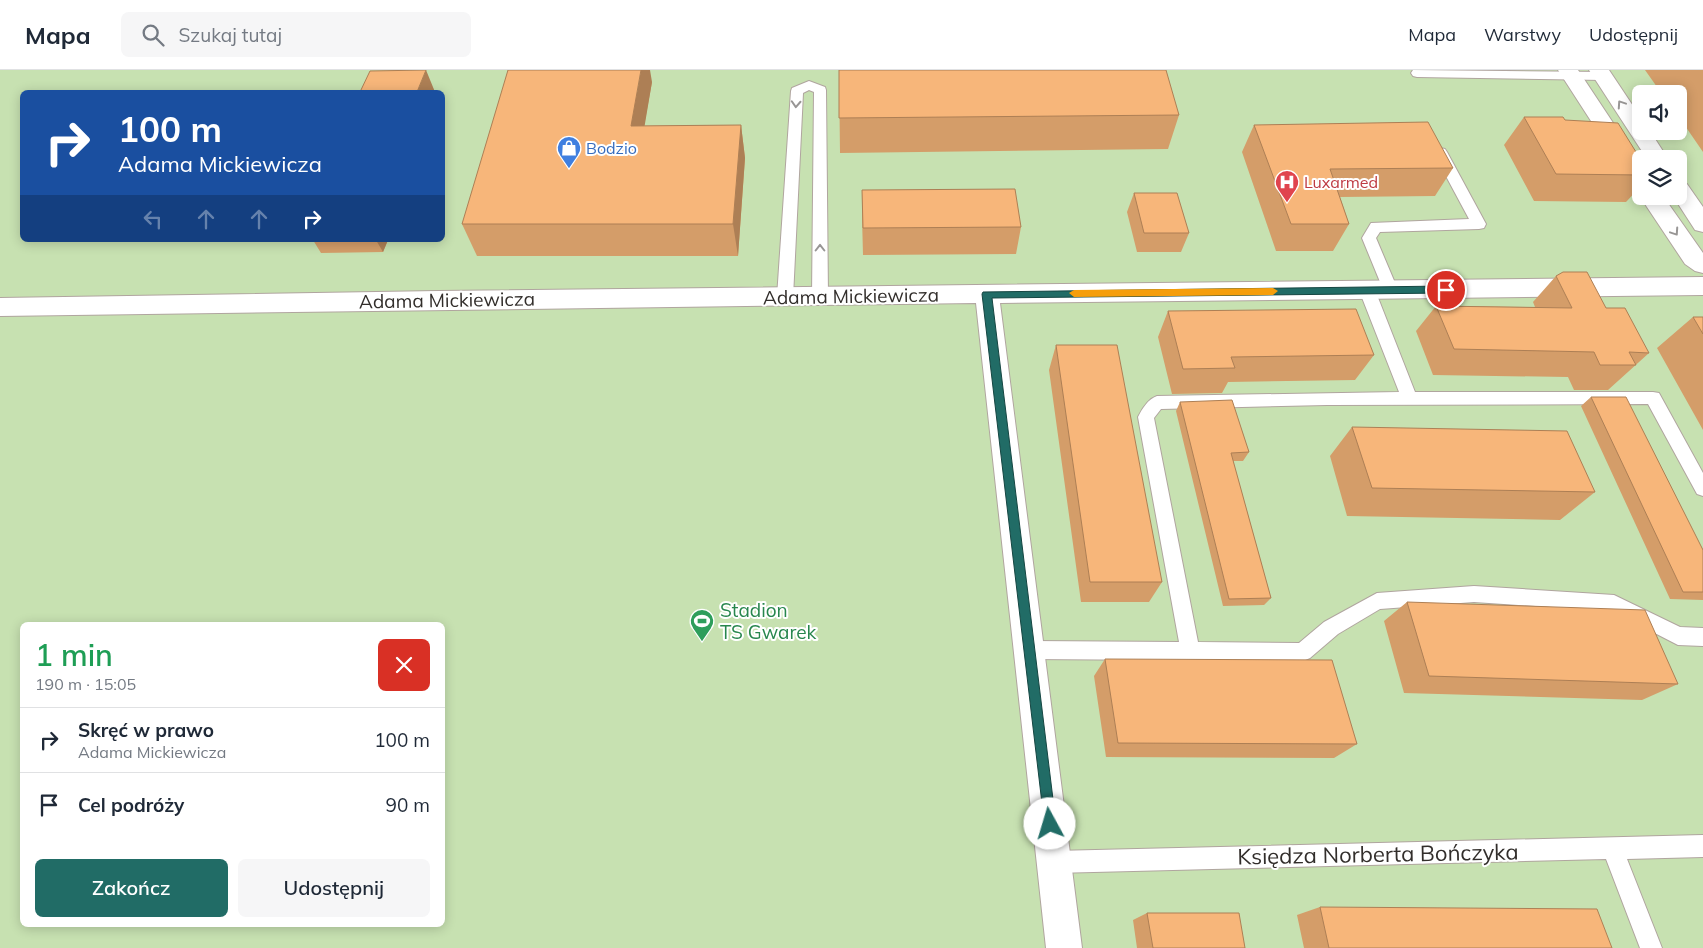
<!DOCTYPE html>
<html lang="pl">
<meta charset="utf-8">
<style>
body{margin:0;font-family:Mulish,sans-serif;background:#f6f6f7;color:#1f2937;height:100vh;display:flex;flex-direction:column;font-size:19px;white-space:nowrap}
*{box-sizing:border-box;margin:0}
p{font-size:16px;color:#747a83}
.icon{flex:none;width:28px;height:28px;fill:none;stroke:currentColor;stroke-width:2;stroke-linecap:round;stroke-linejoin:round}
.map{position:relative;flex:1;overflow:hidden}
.panel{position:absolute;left:20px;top:552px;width:425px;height:305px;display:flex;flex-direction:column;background:#fff;border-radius:8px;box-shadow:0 2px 12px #0003}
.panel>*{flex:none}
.guide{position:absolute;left:20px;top:20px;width:425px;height:152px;border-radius:8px;box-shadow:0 2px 12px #0003;background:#1a4fa0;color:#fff;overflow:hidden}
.controls{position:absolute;left:1632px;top:15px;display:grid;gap:10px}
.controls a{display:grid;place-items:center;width:55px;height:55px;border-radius:8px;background:#fff;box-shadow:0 2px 12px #0003;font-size:25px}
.pin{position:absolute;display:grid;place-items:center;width:42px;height:42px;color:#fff;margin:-21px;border:2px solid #fff;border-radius:50%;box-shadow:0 1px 5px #0007}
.me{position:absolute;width:55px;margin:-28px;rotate:354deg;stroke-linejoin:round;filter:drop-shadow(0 0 4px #0008)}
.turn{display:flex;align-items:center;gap:18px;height:105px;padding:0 15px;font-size:22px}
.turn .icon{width:65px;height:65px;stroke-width:2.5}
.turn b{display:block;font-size:35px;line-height:42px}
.lanes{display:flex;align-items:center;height:48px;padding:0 15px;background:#0003;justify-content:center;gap:25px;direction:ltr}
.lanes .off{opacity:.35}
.round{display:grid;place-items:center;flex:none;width:52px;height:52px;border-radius:8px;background:#f6f6f7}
.summary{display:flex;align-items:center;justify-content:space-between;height:85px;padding:0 15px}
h1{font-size:30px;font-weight:600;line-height:38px;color:#1e9e55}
.action{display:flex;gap:10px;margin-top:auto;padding:10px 15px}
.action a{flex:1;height:58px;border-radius:8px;background:#216c66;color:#fff;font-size:20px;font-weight:600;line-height:58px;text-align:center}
.action a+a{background:#f6f6f7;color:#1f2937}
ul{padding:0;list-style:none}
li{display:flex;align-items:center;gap:15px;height:65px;padding:0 15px;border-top:1px solid #e0e1e3}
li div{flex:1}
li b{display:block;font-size:19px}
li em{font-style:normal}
header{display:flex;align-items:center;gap:30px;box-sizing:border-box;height:70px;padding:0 25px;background:#fff;border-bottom:1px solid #e0e1e3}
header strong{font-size:24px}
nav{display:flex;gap:28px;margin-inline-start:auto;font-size:18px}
.search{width:350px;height:45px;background:#f6f6f7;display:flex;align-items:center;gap:12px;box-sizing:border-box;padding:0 18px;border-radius:8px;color:#747a83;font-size:19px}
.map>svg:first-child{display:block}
.green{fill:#c7e1b1;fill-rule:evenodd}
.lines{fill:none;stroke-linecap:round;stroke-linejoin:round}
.service-casing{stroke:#b0a59f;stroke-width:2}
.minor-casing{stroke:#b0a59f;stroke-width:2}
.service{fill:#fff;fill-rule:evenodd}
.minor{fill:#fff;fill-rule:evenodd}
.wall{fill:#d49d69}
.shaded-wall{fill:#ad7f55}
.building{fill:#f7b67a;stroke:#ad7f55}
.oneway{stroke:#989695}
.route{fill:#216c66;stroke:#154642}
.slow{fill:#f59e0b}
.labels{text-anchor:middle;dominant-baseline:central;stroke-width:4;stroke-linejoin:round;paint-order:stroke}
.far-shop-label{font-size:16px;fill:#366cbe;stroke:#fff;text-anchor:start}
.far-health-label{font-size:16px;fill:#be3a42;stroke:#fff;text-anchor:start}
.street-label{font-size:19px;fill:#322e2b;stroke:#fff}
.leisure-label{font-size:19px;fill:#27864d;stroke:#fff;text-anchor:start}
.near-street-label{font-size:22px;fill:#322e2b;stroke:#fff}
</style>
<header>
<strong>Mapa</strong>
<div class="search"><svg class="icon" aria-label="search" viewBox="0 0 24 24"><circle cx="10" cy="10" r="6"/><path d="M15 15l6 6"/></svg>Szukaj tutaj</div>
<nav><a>Mapa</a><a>Warstwy</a><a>Udostępnij</a></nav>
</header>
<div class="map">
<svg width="1703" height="878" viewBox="0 0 1703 878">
<rect width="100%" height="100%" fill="#fff7f3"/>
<path class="green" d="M0,0H1703V878H0ZM22,22H442V170H22ZM1641,24H1679V61H1641ZM1641,89H1679V126H1641ZM22,555H442V855H22Z"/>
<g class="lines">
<g class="service-casing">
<path id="service" d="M1413,0L1603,2L1609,6L1603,10L1417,7L1413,6L1411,3Z
M809,11L825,17L826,20L828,227L825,231L820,233L815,231L812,227L814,22L809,20L803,23L793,227L790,231L785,233L780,231L777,227L791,21L792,18Z
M1440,78L1445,79L1447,82L1486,154L1484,158L1479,159L1380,162L1376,168L1398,220L1395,224L1390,226L1385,224L1362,168L1371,153L1469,149L1433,82L1435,79Z
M1367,214L1372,216L1375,220L1415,322H1653L1659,323L1703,403V426L1697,424L1648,334L1327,335L1161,339L1154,348L1198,572L1299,573L1324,552L1377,523L1474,516L1614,525L1680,557L1703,558V576L1678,575L1612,541L1474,532L1380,539L1338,564L1310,588L1303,591L1030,589L1023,586L1020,580L1023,574L1030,571L1179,572L1138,347C1142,339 1148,329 1157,326L1399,322L1359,220L1362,216Z
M1703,765V787L1627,789L1662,878H1640L1606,789L1054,803L1046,800L1043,792L1046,784L1054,781Z"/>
</g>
<g class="minor-casing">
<path id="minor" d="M1558,0H1578L1641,95V118L1633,116Z
M1589,0H1609L1641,48V61H1650L1668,89H1647Z
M1679,112L1687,114L1703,137V162L1695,160L1673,126H1679Z
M1641,124V126H1663L1703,183V203L1695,201L1685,194L1643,131L1640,126Z
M1703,207V225L1000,233L1082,878H1046L976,233L0,246V228L438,221Z"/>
</g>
<use href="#service" class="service"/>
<use href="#minor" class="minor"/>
</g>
<path class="wall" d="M839,0L1179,45L1168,79L840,83Z
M1645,0H1703V82L1679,47V24H1662Z
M652,12L644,56L741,55L745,88L738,186H477L462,154Z
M1524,47L1565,50L1641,90V116L1626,132L1534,131L1504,75Z
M1254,55L1453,98L1435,126L1340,127L1349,154L1333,181H1276L1242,82Z
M862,120L1021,157L1016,184L863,185L862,147Z
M1134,123L1189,163L1181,182H1137L1127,142Z
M313,170H388L383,182L321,183Z
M1556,206L1606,238L1649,283L1608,320H1574L1568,307L1433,305L1416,261L1436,236L1535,237L1533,232Z
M1168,241L1374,285L1355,310L1228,312L1222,323L1172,324L1158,267Z
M1693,247H1703V360L1657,278Z
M1056,275L1162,512L1149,532H1081L1049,300Z
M1591,327L1703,480V530L1670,529L1581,336Z
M1180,332L1249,382L1243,391H1233L1271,528L1264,535L1223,536L1176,341Z
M1352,357L1595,422L1560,450L1347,446L1330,386Z
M1407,532L1678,614L1642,630L1404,623L1384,551Z
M1105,589L1357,674L1334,688L1106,687L1094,606Z
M1320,837L1612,878H1304L1297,845Z
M1147,843L1245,878H1137L1133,850Z"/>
<path class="shaded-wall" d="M426,0L435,22H417Z
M641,0H650L652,12L639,89L631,56Z
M741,55L745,88L738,186L733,154Z
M376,170H388L383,182Z"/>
<path class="building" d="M426,0L417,22H360L370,1Z
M508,0H641L631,56L741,55L733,154H462Z
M839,0H1166L1179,45L839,48Z
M1524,47H1563L1565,50L1618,53L1641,90V105L1556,104Z
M1428,52L1453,98L1330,99L1349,154H1291L1254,55Z
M1015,119L1021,157L863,158L862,120Z
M1134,123H1177L1189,163H1144Z
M1563,202H1587L1606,238H1625L1649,283L1629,282L1636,295H1600L1594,282L1454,279L1436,236L1572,238L1556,206Z
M1356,239L1374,285L1231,287L1235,298L1183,299L1168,241Z
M1693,247H1703V264Z
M1056,275H1117L1162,512H1090Z
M1591,327H1626L1703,480V522H1683Z
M1232,330L1249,382L1231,383L1271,528L1229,529L1180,332Z
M1352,357L1567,361L1595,422L1372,418Z
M1407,532L1645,540L1678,614L1429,606Z
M1105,589L1332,590L1357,674L1118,673Z
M1320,837L1597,839L1612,878H1329Z
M1147,843H1239L1245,878H1153Z"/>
<defs><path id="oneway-chevron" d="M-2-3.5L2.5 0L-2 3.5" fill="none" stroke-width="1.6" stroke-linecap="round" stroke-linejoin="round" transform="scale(1.25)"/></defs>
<g class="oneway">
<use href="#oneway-chevron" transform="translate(796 34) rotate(93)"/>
<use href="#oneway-chevron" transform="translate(1621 34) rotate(-124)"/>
<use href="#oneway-chevron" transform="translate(1675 162) rotate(56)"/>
<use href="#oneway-chevron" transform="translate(820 178) rotate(-90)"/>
</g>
<path class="route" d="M1446,216L1451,220L1446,223L992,228L1056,754L1054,759L1050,761L1045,759L982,224L983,222Z"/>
<path class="slow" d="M1273,218L1278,221L1273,225L1074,227L1069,223L1074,220Z"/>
<defs>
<g id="shop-pin" transform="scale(1.25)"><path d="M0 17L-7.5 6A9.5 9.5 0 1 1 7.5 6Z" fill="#3f7fe0" stroke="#fff"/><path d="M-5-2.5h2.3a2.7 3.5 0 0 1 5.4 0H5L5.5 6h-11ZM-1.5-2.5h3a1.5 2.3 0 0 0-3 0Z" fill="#fff"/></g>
<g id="hospital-pin" transform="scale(1.25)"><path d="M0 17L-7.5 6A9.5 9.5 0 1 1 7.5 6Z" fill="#e0444e" stroke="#fff"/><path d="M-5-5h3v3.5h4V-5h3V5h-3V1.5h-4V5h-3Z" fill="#fff"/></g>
<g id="stadium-pin" transform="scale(1.25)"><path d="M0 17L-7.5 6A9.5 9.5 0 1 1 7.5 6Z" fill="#2e9e5b" stroke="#fff"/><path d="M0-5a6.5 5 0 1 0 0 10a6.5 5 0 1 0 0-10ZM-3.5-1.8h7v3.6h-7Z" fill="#fff"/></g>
</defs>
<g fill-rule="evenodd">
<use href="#shop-pin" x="569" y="78"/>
<use href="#hospital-pin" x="1287" y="112"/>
<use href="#stadium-pin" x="702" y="551"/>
</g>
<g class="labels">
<g class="far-shop-label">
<text x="586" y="78">Bodzio</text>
</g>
<g class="far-health-label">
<text x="1304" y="112">Luxarmed</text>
</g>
<g class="street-label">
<text transform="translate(851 226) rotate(-1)">Adama Mickiewicza</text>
<text transform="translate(447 230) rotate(-1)">Adama Mickiewicza</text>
</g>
<g class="leisure-label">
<text x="720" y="540">Stadion<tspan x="720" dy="22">TS Gwarek</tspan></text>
</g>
<g class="near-street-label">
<text transform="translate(1378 784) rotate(-1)">Księdza Norberta Bończyka</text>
</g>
</g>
</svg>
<div class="controls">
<a><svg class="icon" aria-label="sound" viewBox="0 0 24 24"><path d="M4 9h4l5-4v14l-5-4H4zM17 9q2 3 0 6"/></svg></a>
<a><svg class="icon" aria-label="layers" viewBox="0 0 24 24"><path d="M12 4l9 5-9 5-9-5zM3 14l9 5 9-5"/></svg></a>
</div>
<div class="pin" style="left:1446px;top:220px;background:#d93025"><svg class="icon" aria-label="arrive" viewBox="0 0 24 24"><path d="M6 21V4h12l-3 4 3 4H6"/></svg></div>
<svg class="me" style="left:1050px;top:754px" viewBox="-20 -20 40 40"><circle r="19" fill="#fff"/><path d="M0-13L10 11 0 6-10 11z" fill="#216c66"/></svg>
<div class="guide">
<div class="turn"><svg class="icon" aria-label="right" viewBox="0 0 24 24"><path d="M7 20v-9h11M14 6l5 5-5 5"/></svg><div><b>100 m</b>Adama Mickiewicza</div></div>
<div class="lanes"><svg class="icon off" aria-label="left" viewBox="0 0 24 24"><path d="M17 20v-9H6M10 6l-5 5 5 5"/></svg><svg class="icon off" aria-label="ahead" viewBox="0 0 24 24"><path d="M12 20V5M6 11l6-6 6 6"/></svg><svg class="icon off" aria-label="ahead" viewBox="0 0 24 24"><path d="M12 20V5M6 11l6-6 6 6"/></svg><svg class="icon" aria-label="right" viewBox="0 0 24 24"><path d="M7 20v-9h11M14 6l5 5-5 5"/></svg></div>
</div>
<section class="panel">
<div class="summary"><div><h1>1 min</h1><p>190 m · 15:05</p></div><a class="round" style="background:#d93025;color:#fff"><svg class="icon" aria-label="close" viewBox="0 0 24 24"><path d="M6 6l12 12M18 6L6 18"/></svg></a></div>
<ul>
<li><svg class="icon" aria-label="right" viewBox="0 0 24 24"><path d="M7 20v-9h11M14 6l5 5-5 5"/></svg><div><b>Skręć w prawo</b><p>Adama Mickiewicza</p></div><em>100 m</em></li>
<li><svg class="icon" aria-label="arrive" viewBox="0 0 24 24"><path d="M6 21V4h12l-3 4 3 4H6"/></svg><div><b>Cel podróży</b></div><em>90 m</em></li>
</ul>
<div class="action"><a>Zakończ</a><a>Udostępnij</a></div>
</section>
</div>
